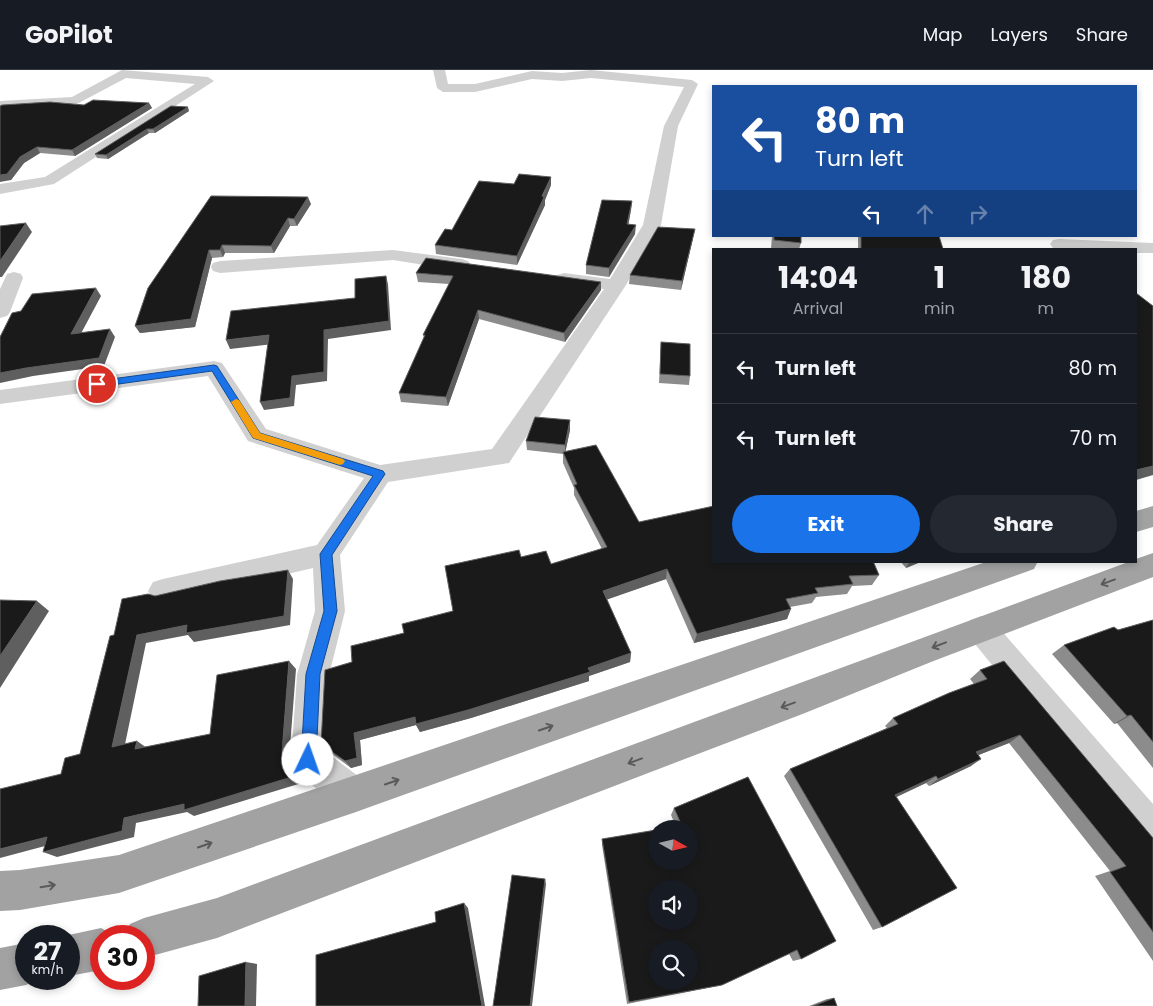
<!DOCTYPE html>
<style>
body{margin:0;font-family:Poppins,sans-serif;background:#242831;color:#f1f3f6;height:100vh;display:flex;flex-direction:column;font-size:19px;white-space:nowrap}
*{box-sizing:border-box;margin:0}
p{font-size:16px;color:#9ea1a6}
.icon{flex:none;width:28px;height:28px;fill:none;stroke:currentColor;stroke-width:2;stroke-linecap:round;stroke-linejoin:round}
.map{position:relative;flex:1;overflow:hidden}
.details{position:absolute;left:712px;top:178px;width:425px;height:315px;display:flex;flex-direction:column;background:#171b24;border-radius:0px;box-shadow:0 2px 8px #0003}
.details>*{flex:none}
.banner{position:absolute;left:712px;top:15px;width:425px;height:152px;border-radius:0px;box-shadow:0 2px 8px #0003;background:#1a4fa0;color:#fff;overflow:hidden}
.needle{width:32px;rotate:98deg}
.fabs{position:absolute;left:648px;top:750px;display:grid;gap:10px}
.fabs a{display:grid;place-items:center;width:50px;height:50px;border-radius:50%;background:#171b24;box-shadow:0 2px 8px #0003;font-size:25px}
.speed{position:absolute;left:15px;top:855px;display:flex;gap:10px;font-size:25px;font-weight:700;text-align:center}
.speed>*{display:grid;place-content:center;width:65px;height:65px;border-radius:50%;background:#171b24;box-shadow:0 2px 8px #0003;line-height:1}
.speed small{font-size:12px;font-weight:400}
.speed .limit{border:8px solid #d22;background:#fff;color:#111}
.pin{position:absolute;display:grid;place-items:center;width:42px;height:42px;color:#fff;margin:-21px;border:2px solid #fff;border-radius:50%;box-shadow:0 1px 5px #0007}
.me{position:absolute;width:55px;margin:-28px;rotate:3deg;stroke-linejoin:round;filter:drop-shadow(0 0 4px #0008)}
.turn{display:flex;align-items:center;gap:18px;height:105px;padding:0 20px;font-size:22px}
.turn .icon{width:65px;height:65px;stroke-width:2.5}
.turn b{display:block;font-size:35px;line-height:42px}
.lanes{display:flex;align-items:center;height:48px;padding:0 20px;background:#0003;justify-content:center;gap:25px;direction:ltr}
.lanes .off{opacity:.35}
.eta{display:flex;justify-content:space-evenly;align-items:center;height:85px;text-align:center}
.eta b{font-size:30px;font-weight:700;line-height:35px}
.cta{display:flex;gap:10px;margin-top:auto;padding:10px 20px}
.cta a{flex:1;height:58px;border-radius:30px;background:#1a73e8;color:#fff;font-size:20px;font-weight:700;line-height:58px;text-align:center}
.cta a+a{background:#242831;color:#f1f3f6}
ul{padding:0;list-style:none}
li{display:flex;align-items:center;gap:15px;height:70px;padding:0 20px;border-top:1px solid #363941}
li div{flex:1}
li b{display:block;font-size:19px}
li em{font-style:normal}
header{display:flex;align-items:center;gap:30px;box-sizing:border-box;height:70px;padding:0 25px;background:#171b24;border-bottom:1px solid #363941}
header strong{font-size:24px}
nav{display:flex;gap:28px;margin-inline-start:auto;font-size:18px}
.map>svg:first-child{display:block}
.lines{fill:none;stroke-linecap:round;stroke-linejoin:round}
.minor{fill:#d0d0d0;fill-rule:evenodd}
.trunk{fill:#a2a2a2;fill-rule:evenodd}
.wall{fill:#8c8c8c}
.shaded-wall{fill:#5f5f5f}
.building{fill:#1a1a1a;stroke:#5f5f5f;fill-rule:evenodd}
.oneway{stroke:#5a5a5a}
.route{fill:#1a73e8;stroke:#114b97}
.slow{fill:#f59e0b}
</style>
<header>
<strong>GoPilot</strong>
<nav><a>Map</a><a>Layers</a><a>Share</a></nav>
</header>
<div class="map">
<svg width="1153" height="936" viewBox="0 0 1153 936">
<rect width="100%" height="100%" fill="#fff"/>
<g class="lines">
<path class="minor" d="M122,0L208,7L214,11L54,114L0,124V114L45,107L195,14L126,8L75,35L0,39V31L72,27Z
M433,0H445L448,14H475L532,1L562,3L591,0L692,10L698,14L678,56L661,155L626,215L509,393L388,412L340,485L345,541L329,605L326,682L366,712L371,725L366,738L353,743L340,738L296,702L291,690L297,605L315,541L313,498L163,533L153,530L148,521L153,512L163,509L317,475L364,408L248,371L208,306L0,334V320L214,291L222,293L266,359L380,395L492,379L604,219L557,213L555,209L557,205L564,203L610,209L643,155L664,56L684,17L591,8L562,11L532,9L475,22H443L437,18Z
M1059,169L1153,173V183H1136V179L1053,178L1050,174L1053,170Z
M393,180L462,189L468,191L471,195L468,199L462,201L393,190L220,203L213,201L211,197L213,193L220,191Z
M14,202L21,204L23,208L10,242L7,246L0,248V219L7,204Z
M981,546L992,550L1153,734V781L1140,775L970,568L966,559L970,550Z"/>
<path class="trunk" d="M1153,436V457L1136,462V441Z
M1153,483V507L931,592L805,643L217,868L144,888V866H124L130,854L144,848L217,828L1131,491H1136V489Z
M989,491H1038L1034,499L353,743L119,823L20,840L0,841V801L20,800L119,785Z
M101,858L116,866H101V900L69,906V866H64Z
M26,873V909H41L26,915L0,920V878Z"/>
</g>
<path class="wall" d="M149,33L152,38L75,86L40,83L24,93L11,110L0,36L84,35Z
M171,36L189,41L155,63H149L108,89L97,88L95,84Z
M551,107V115L545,130V135L517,195L436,184L435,175L514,114Z
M211,126L311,134L297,156H290L274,183H225L223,187L212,188L195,257L140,263L135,256Z
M632,131L631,140L628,154L635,164L609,207L586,204V195Z
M772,166H801V173L799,179H771Z
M858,166H939L943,179H858Z
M693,168L681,220L629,214L630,205Z
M416,203L601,212V220L565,272L479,249L448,336L401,332L399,323L424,267L423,265L449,214L418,212Z
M661,272L690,306L689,315L659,313Z
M570,360L565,382L639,452L879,505L872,515L852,516L847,524L816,527L812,533L790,537L787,549L694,573L666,509L607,529L631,583L630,592L589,606V611L471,648L420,662L416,655L360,670L362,695L351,698L328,681L321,674L352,592L404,563L453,541L521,487L551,494L602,479L574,425V418L563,393V384L527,380L526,371Z
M900,491H923L906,498Z
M1153,550V698L1117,653L1114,654L1052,584L1064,575Z
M980,600L1153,768V891L1095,806L1110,801L1009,673L978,685L971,696L929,716L926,713L897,727L882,857L873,860L784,706L790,699L887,658L885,656L893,648L974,614L970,609Z
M748,707L801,889L793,891L789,884L717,916L627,934L602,775V769L676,757L671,745L674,738Z
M834,928L837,936H809L827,929Z"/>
<path class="shaded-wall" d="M149,33L152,38L75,86L72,80Z
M188,37L189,41L155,63L153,59Z
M147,59L149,63L108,89L106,85Z
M37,77L40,83L24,93L11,110L0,112V105L20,87Z
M551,107V115L545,130V135L517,195V186Z
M308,127L311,134L297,156L294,149Z
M632,131L631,140L627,163V154Z
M288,148L290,156L274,183L271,176Z
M26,153L32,162L2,207H0V191Z
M636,155L635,164L609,207V198Z
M695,159L693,168L681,220L682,211Z
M222,175L225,183L223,187L220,180Z
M209,180L212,188L195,257L140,263L135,256Z
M386,206L388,214L391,260L328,269L327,311L296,315L294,336L264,340L260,332L292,306L324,260Z
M601,212V220L565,272L564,263Z
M96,218L101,226L77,271L71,264Z
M478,240L479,249L448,336L446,327Z
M110,259L115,267L104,296L33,306L0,313V303Z
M269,265L273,274L230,279L226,270Z
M570,350V360L565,384V375Z
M1153,396V405L1136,410V400Z
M910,491H923L906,498Z
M667,499L666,509L603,531V521Z
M288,500L293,509L290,555L194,572L188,565L146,573L123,684L112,677L137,565Z
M37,531L49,541L0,618V586Z
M791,539L787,549L694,573L697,564Z
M631,583L630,592L589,606V611L471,648L420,662L416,655L360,670L362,695L351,698L345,691L354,663L588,598Z
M289,591L296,599L289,690L294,703L287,696L282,683Z
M1131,645L1117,653L1114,654L1127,646Z
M1020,665L1009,673L966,690L976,682Z
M137,671L147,678L135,679Z
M981,689L971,696L929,716L938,709Z
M298,705L305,712L194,746L187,742L136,753L134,767L57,787L43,782L124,748Z
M936,706L926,713L887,731L895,725Z
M47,767L60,772L0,788V779Z
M545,809L546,814L532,936H530Z
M464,833L468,838L485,936H482Z
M246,892L257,894L256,936H245Z"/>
<path class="building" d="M93,30L149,33L72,80L37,77L20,87L7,104L0,105V36L2,35L50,32L84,35Z
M171,36L188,37L153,59H147L106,85L95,84Z
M519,104L551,107L542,126L544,127L517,186L435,175L445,159L452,160L479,111L514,114Z
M211,126L308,127L294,149L288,148L271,176L222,175L220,180H209L191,249L135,256L148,218Z
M602,130L632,131L627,154L636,155L609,198L586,195Z
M26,153L0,191V156Z
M658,157L695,159L682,211L630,205Z
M774,166H801V173L774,170Z
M861,166H939L943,179H861Z
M426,188L601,212L564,263L478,240L446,327L399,323L425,265H423L453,206L416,203Z
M386,206L389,251L324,260V302L292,306L290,328L260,332L269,265L226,270L231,241L355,228V209Z
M96,218L71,264L110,259L99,288L26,298L0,303V267L12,243L21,241L32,224Z
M1136,223L1153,236V396L1136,400Z
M661,272L690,274V306L660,304Z
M535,347L570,350L565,375L526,371Z
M596,375L639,452L714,436V491H873L879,505L849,506L853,514L815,518L818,523L786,529L791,539L697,564L667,499L603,521L631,583L588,598L590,602L468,640L416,654L415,647L354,663L357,688L345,691L321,674L325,600L352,592L351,576L404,563L402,554L453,541L445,496L519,480L521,487L546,481L551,494L607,477L574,415L577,414L563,382Z
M288,500L284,546L186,563L187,555L137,565L112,677L137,671L135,679L210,664L217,605L289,591L282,683L287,696L298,705L184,740V734L124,748L122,761L43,782L47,767L0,779V719L61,704L65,688L80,684L110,566L114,565L122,529L148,524L155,526L220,511Z
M0,530L37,531L0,586Z
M1153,550V672L1131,645L1127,646L1064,575L1114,557L1118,560Z
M1004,591L1153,768V862L1110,802L1126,796L1020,665L976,682L981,689L938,709L936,706L895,725L957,818L882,857L790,699L898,654L893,648L949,623L987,609L980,600Z
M748,707L836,871L801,889L797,880L722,915L629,932L602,769L656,760V791H689V759H664L682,756L674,738ZM656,819H689V851H656ZM656,879H689V911H656Z
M512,805L545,809L530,936H493Z
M464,833L482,936H316V885L436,852L435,842Z
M246,892L245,936H198L199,906Z
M834,928L837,936H813Z"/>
<defs><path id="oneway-shaft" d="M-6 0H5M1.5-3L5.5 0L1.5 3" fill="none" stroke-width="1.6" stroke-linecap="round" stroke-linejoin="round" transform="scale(1.25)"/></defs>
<g class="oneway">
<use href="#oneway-shaft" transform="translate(1108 512) rotate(160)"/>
<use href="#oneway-shaft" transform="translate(939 575) rotate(159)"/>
<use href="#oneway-shaft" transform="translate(788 635) rotate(160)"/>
<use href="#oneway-shaft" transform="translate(546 658) rotate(-19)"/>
<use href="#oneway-shaft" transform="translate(635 691) rotate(160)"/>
<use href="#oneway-shaft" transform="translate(392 712) rotate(-19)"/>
<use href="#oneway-shaft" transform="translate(205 775) rotate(-19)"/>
<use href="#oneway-shaft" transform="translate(48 816) rotate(-9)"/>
</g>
<path class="route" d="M214,295L217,296L260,363L383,401L385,404L332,485L337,541L320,604L316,690L313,695L308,697L303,695L301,690L306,604L324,541L320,484L373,406L253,368L212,301L97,317L93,314L97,311Z"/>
<path class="slow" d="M236,329L239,330L260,363L343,389L345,391L343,394L340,395L253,368L231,332Z"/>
</svg>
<div class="fabs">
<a><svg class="needle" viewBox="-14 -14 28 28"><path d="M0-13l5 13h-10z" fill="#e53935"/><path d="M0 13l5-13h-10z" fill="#9ea1a6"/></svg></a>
<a><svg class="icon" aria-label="sound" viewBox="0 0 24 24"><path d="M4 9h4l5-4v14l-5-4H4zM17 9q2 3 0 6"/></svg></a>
<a><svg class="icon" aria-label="search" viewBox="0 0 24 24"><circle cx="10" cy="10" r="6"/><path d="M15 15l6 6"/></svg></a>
</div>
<div class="speed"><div>27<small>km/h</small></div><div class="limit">30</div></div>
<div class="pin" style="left:97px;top:314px;background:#d93025"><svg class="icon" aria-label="arrive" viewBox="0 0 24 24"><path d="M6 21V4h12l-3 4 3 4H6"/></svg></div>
<svg class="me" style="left:308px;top:690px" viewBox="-20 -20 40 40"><circle r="19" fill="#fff"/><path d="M0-13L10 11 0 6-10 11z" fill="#1a73e8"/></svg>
<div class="banner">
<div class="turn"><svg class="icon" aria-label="left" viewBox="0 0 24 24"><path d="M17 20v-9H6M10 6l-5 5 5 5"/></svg><div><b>80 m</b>Turn left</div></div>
<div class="lanes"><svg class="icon" aria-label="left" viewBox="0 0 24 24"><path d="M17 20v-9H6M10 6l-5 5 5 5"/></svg><svg class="icon off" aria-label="ahead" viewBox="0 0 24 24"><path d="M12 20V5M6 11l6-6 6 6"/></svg><svg class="icon off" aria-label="right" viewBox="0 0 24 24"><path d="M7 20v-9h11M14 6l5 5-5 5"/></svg></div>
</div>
<section class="details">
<div class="eta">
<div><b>14:04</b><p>Arrival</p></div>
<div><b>1</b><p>min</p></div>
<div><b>180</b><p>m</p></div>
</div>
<ul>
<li><svg class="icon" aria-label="left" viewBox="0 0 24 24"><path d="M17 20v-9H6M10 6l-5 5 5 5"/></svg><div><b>Turn left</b></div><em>80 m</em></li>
<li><svg class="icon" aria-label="left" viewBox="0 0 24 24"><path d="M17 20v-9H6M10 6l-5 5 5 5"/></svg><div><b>Turn left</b></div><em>70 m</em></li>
</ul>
<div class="cta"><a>Exit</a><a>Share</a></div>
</section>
</div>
